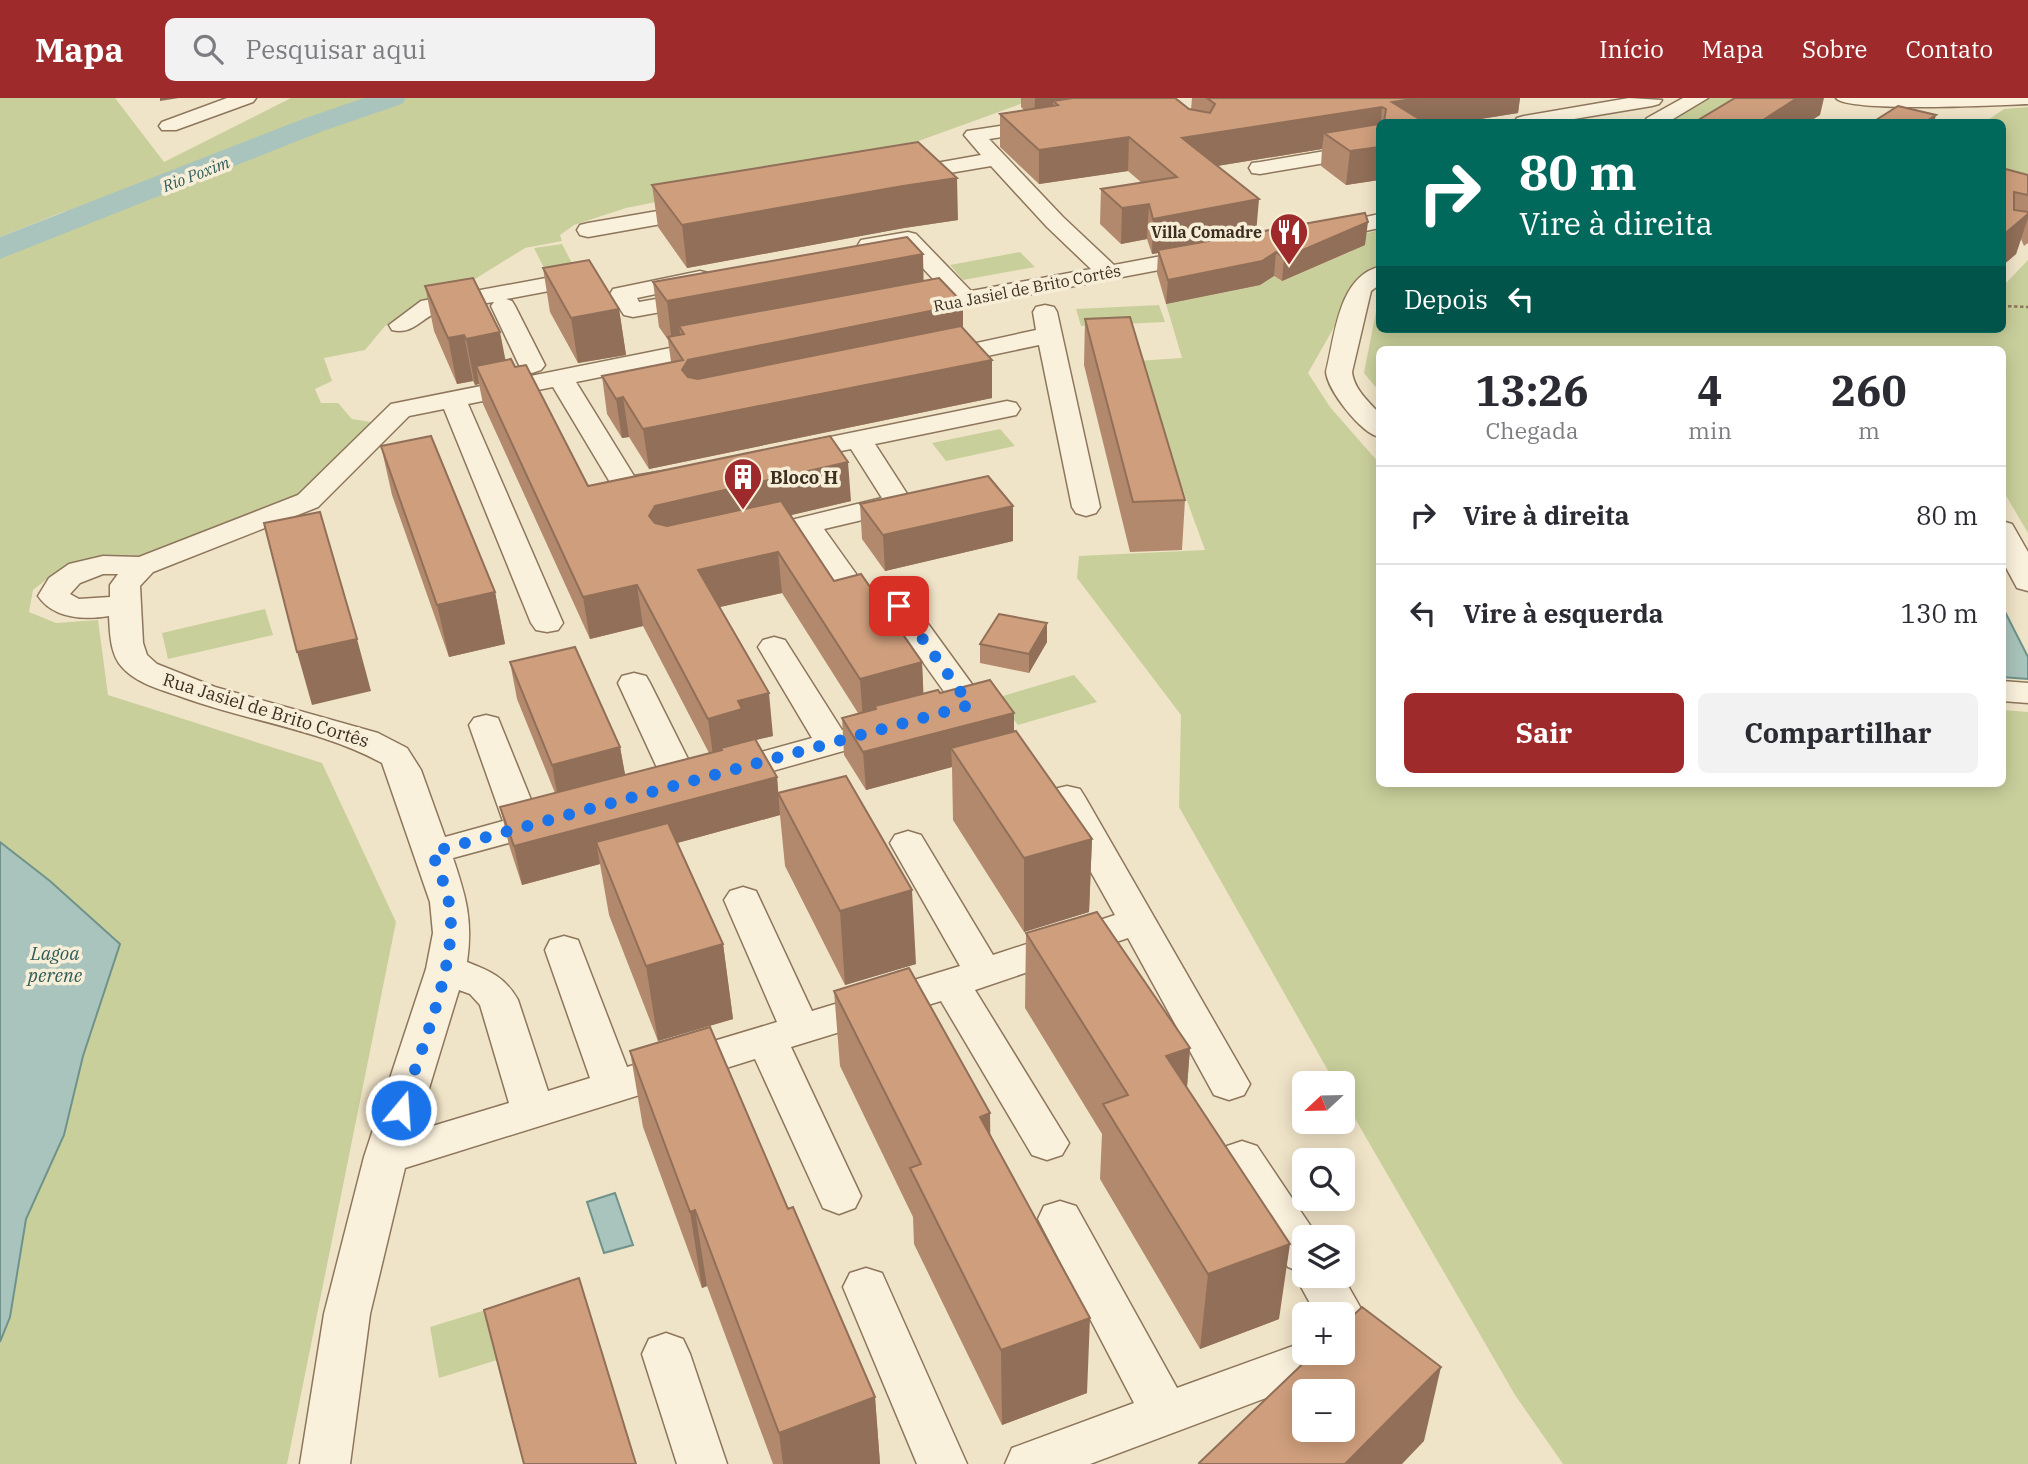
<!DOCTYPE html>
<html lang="pt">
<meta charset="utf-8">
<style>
body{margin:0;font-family:"IBM Plex Serif",serif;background:#f2f2f3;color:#2b2b33;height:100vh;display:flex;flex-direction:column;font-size:26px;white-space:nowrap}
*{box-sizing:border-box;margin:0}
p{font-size:23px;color:#7c7c81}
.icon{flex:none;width:38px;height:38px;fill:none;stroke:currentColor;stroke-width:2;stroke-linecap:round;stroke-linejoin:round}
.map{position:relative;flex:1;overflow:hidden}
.details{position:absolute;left:1376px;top:248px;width:630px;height:441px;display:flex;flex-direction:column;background:#fff;border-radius:10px;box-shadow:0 4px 18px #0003}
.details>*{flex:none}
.top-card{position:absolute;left:1376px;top:21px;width:630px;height:214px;border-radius:10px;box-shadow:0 4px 18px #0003;background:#00695c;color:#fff;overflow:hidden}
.needle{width:46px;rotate:248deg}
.fabs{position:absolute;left:1292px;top:973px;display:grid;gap:14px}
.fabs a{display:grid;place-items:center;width:63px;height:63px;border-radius:10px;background:#fff;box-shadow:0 4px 18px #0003;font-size:35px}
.pin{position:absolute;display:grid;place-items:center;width:60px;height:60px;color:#fff;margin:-30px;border-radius:14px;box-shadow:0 4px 10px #0006}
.me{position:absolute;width:77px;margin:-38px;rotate:18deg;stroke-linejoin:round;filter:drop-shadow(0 0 5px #0008)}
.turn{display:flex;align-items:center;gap:24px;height:147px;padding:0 28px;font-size:32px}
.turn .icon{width:91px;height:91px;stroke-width:2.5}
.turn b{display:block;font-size:49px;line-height:60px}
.then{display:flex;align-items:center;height:66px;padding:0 28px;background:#0003;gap:14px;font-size:26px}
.eta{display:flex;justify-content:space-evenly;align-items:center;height:119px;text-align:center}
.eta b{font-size:42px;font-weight:800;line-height:49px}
.primary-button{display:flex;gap:14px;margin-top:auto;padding:14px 28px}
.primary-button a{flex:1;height:80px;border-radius:10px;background:#9e2a2b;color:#fff;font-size:28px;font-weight:800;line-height:80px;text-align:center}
.primary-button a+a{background:#f2f2f3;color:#2b2b33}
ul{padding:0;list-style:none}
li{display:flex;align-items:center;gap:21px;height:98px;padding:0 28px;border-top:2px solid #e1e1e2}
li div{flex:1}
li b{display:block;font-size:26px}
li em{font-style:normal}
header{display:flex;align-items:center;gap:42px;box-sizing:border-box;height:98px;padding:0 35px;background:#9e2a2b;color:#fff}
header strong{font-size:33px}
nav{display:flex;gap:38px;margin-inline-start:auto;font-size:24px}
.search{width:490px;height:63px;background:#f2f2f3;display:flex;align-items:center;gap:18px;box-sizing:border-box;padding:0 24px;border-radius:10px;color:#7c7c81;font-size:26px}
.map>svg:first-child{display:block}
.green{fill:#c9cf9b}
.water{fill:#a9c4bc;stroke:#6f938a;stroke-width:2}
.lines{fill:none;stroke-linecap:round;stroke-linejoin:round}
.river{fill:#a9c4bc;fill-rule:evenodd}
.minor-casing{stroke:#8d765c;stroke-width:3}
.path{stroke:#8d765c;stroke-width:2.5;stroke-dasharray:3.5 2.5;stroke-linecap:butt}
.minor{fill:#faf1dc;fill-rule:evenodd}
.wall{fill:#b2896c}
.shaded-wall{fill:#916f58}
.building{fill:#cf9f7d;stroke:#916f58;stroke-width:2;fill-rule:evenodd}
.route{stroke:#1a73e8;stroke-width:12;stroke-dasharray:0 21.6}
.labels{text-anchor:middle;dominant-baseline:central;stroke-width:7;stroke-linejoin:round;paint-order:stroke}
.far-water-label{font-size:16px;font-style:italic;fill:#2f5d5a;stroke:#f7eed8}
.far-poi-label{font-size:16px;font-weight:bold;fill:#3d2e20;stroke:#f7eed8;text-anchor:end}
.far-street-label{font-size:16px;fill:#3d2e20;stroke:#f7eed8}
.poi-label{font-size:18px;font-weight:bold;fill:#3d2e20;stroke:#f7eed8;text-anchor:start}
.street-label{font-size:18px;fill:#3d2e20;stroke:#f7eed8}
.water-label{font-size:19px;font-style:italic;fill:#2f5d5a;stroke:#f7eed8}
</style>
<header>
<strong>Mapa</strong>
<div class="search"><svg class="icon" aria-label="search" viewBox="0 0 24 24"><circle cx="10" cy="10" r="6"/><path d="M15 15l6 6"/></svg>Pesquisar aqui</div>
<nav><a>Início</a><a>Mapa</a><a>Sobre</a><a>Contato</a></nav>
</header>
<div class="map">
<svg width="2028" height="1366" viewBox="0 0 2028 1366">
<rect width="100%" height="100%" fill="#f0e4c8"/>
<path class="green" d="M0,0H115L164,64L291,0H1037L866,62L626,110L574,127L560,137L562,143L525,150L451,196L385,228L365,252L324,260L332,283L315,291L321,305H338L352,321L383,326L320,393L136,464L97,463L56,474L33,492L29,514L56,525L98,522L108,597L322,665L396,824L287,1366H0V147L68,112L0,139Z
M1706,0H1762L1723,24H1663Z
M2028,9V115L2002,108V24H1985L2004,11Z
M1379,132V171L1361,182L1308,275L1330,309L1379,365V686H2002V612L2028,614V1366H1563L1515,1297L1342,998V985H1335L1179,709L1181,617L1077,480L1079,458L1205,452L1136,263L1182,260L1166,206L1260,187L1274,178L1282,183L1352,153L1342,142Z
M562,146L573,167L545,172L534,150Z
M1020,154L1035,169L963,182L950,167Z
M2028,162V435L2002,391V252H1379V293L1364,275L1379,198V231H2002V185L2007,184Z
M1159,207L1165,224L1081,228L1076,211Z
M1000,331L1015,348L946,363L932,345Z
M265,511L273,537L168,561L162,535Z
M1074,577L1097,604L1018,627L996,600Z
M547,1193L559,1243L439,1280L430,1229Z"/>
<path class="water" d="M2002,508L2028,559V581L2002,579Z
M0,744L50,783L120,846L83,958L64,1037L26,1121L10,1219L0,1244Z
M615,1095L633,1147L604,1155L587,1104Z"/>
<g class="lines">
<path class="river" d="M364,0H406L402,6L323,33L0,161V139L303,21Z"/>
<g class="minor-casing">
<path id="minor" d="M227,0H256L253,4L176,32H162L159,28L162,24Z
M1629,0L1662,2L1659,6L1652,8L1556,24H1514L1517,20L1524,18Z
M1683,0H1708L1668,24H1644L1647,20Z
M1836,0H2028V6C2001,7 1847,15 1836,0Z
M1046,21L1053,23L1056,27L1053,31L989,41L1063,119L1114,167L1204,150L1212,152L1216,157L1212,162L915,218L906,216L903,211L906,206L948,197L903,149L869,154L861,152L858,147L861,142L908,134L916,136L971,193L1091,171L1047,129L991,68L897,84L889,83L886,78L889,73L897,72L981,57L964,37L967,33Z
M1379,44V56L1260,76L1252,75L1249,70L1252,65L1260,64Z
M704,105L712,107L715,112L712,117L588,139L580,137L577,132L580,127L588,125Z
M1379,116V130L1321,143L1313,141L1310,136L1313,131Z
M1379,169V187L1371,193L1352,274C1354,291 1368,303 1379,315V339C1361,335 1328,293 1326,274C1335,239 1338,179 1379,169Z
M700,173L708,175L712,180L708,185L637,200L639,204L702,193L711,195L714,200L711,205L633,219L624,217L610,196L613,191Z
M573,175L581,177L585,182L581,187L506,201L512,203L515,208L545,267L541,272L532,275L523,272L519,267L491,208L494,204C476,207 454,207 438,214C420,221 413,237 392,232L389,227L421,203Z
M1045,207L1054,209L1057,214L1100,409L1096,415L1086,418L1076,415L1072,409L1039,247L935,269L926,266L922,261L926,256L1036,232L1033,214L1036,209Z
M715,241L724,244L728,249L724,254L576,284L634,378L664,373L674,375L678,381L674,387L632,396L614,391L553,289L468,306L563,525L558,532L547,534L536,532L531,525L444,311L409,318L318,409L153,474L140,488L143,545L147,557L157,566L215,589L378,635L407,650L421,672L445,739L503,723L469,627L474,620L486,617L498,620L536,714L551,710L564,714L569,722L564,730L453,760C466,799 473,822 467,864C490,873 505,879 518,902L548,993L590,980L545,852L550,842L564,838L578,842L627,969L777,924L724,802L730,793L743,789L756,793L812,913L960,868L890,745L895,737L908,733L921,737L993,857L1115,817L1049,699L1054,691L1067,688L1080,691L1085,699L1250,986L1244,997L1229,1002L1214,997L1128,840L975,892L1069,1045L1062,1057L1047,1062L1032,1057L941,903L791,949L861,1098L855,1110L839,1116L823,1110L755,961L405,1070L370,1216L350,1366H300L324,1216L364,1059L426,871L433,835L430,804L382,665C320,631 246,623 179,598C159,591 136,585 122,569C110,556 110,535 109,518C84,522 54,521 38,498L49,480L69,466L103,458L139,459L298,397L391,306ZM103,476H118L110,487V499L79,501L70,496L80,485ZM459,892L470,896L480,907L509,1005L416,1033Z
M1007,303L1016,305L1020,311L1016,317L875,346L913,405L909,411L824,431L859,480L855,486L844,489L833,486L799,437L751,449L741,446L736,440L741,434L882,400L851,351L791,363L781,361L777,355L781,349Z
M2002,423L2012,426L2028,454V493L2017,490L2002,462Z
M899,499L910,501L982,600L987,607C977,621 950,625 934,621L929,614L934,607L950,602L883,508L888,501Z
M774,539L785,542L842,632L888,620L900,623L905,630L900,637L723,687L711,684L706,676L711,668L812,640L758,549L763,542Z
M634,575L646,578L650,585L701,687L695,695L683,698L671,695L665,687L618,585L622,578Z
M2002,583L2028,585V605L2002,603Z
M1242,1043L1257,1048L1318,1139H1304V1178L1342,1177L1364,1216L1358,1230L1342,1235V1216H1316L1295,1178L1298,1173L1288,1169L1227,1072L1220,1060L1227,1048Z
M1060,1103L1076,1108L1177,1290L1304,1244V1255H1342V1239L1346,1240L1353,1255L1346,1270L1090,1366H1005L1012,1350L1134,1305L1038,1121L1044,1108Z
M866,1170L882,1175L967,1366H917L843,1189L850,1175Z
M666,1235L683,1241L690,1256L727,1366H677L642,1256L649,1241Z"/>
</g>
<path class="path" d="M2002,208L2028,209"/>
<use href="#minor" class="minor"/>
</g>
<path class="wall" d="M1021,0H1175L1189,11L1191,12L1192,0H1520L1518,15L1462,24H1379V82L1346,87L1321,68L1322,51L1217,68L1257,135L1365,147L1282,183L1274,178L1260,187L1166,206L1157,175L1158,155L1152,156L1147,141L1121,146L1100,126L1101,91L1142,85L1128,73L1039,86L1000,49V16L1024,12L1021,9Z
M2002,70L2028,77V145L2024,148L2021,141L2016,156L2002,168Z
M652,87L958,122L904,130L687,170L658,129Z
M543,170L619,211L626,257L578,265L550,214Z
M924,183L963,205V230L992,300L649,371L629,339L622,340L607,316L602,278L671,264L668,242L659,229L653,184Z
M425,188L505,262L515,269L588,388L851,403L791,417L834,483L922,564L923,595H940L1014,634L1092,741L1089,814L1024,834L953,722L952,669L866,692L844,657L842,620L858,615L782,495L719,509L773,638L756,642L777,679L778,695L916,866L845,887L785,768L780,717L677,745L723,846L733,921L658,943L609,817L600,766L522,787L509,747L500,709L555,695L517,601L510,564L620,649L625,677L709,655L643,528L590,541L483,306L479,286L475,287L473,283L457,286L434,233Z
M1085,221L1185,402L1182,452L1130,454L1084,267Z
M381,348L495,494L505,546L449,559L392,397Z
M860,406L1013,443L885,473L862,441Z
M1047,544L1029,575L980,565V546Z
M1026,835L1190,950L1187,990L1279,1221L1200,1251L1100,1081L1102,1036L1025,910Z
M834,893L990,1015V1037L1087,1295L1002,1327L914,1146L913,1119L840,968Z
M630,953L788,1111L875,1299L880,1366H773L707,1188L702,1190L643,1029Z"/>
<path class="shaded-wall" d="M160,0H179L160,3Z
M1035,0H1112L1053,3V18L1034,20Z
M1420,0H1520L1518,15L1462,24H1390L1392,4Z
M1797,0H1824L1820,17L1809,24H1760Z
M1382,9L1381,24H1379V41L1324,35L1322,51L1180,74L1182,40Z
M1936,17L1934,24H1925Z
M1129,39L1128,73L1039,86V52Z
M1379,49V82L1346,87L1350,53Z
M957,80L958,122L904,130L687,170L682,127L903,88Z
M1259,101L1256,136L1158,152V155L1152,156L1153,121Z
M1149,106L1147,141L1121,146L1122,110Z
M2028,116V120L2016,156L2002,168V138Z
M1368,124L1365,147L1282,183L1284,160Z
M1276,154L1274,178L1260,187L1166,206L1168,182Z
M923,156L924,200L684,236L679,228L682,247L672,245L667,203Z
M963,205V242L687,310L682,272L688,262Z
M619,211L626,257L578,265L571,220Z
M500,234L509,280L476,268L479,286L475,287L466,241Z
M464,237L473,283L457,286L448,240Z
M992,262V300L649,371L643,331Z
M623,299L629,339L622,340L616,301Z
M848,364L851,403L660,448L649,418L655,408Z
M1013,408V443L885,473L883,437Z
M778,454L782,495L703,513L698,472Z
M637,487L643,528L590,541L583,499Z
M495,494L505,546L449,559L437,507Z
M1047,525V544L1029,575V556Z
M357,541L371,593L312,607L297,554Z
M922,564L924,607L875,608L876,620L863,623L860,581Z
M769,595L773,638L721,650L723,661L714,664L708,621L738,603Z
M1014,615V652L951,650L952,669L866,692L863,654Z
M620,649L627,687L559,705L552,667Z
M777,679L780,717L604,765L596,744L600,766L522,787L514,748Z
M1092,741L1089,814L1024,834V760Z
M912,792L916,866L845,887L840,813Z
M723,846L733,921L658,943L646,868Z
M1190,950L1184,1026L1166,958Z
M990,1015L991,1091L980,1019Z
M695,1112L707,1188L702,1190L690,1114Z
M1290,1146L1279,1221L1200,1251L1208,1176Z
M1090,1220L1087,1295L1002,1327L1001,1252Z
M1441,1269L1424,1343L1402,1366H1345Z
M875,1299L880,1366H783L779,1335Z"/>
<path class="building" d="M1073,0H1175L1189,11L1210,15L1215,6L1207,0H1420L1392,4L1424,24H1384L1386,11L1382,9L1182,40L1259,101L1153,121L1149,106L1122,110L1101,91L1177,79L1129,39L1039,52L1000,16L1058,7L1053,3Z
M1735,0H1797L1760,24H1695Z
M1898,8L1936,17L1925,24H1873Z
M1379,26V49L1350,53L1324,35Z
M918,44L957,80L903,88L682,127L652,87Z
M2002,70L2028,77V97L2014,94V112L2028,114V116L2002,138Z
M1365,115L1368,124L1284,160L1276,154L1262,163L1168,182L1158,152Z
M907,139L923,156L667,203L653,184Z
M589,162L619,211L571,220L543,170Z
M473,180L500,234L466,241L464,237L448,240L425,188Z
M939,180L963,205L943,208L945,210L688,262L682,272L688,279L698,281L961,228L992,262L643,331L623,299L616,301L602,278L683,262L668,239L684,236L679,228Z
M1130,219L1185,402L1133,404L1085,221Z
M511,261L515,269L526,267L588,388L830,338L848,364L655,408L649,418L655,425L667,428L781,403L834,483L861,476L922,564L860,581L778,454L698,472L769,595L738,603L742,611L708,621L637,487L583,499L476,268Z
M431,338L495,494L437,507L381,348Z
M988,378L1013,408L883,437L860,406Z
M320,414L357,541L297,554L264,425Z
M999,516L1047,525L1029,556L980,546Z
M575,549L620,649L552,667L510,564Z
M990,582L1014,615L863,654L842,620L876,611L875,608L938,592L940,595Z
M1016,633L1092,741L1024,760L951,650Z
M755,641L777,679L514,748L500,709L722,652L721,650Z
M846,678L912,792L840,813L778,695Z
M668,725L723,846L646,868L596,744Z
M1097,814L1190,950L1166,958L1290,1146L1208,1176L1103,1006L1128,997L1026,835Z
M909,870L990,1015L980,1019L1090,1220L1001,1252L910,1070L921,1066L834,893Z
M710,929L788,1111L793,1109L875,1299L779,1335L695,1112L690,1114L630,953Z
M579,1180L636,1366H524L484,1212Z
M1362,1209L1441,1269L1345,1366H1200L1199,1365L1314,1255H1342V1228ZM1304,1293H1342V1332H1304Z"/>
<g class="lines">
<path class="route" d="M401,1012C419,956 460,862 449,805C446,788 438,771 432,754L970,607L899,508"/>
</g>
<defs>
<g id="restaurant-pin" transform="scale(2.0125)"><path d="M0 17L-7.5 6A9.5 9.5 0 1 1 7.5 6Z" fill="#9e2a2b" stroke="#f7eed8"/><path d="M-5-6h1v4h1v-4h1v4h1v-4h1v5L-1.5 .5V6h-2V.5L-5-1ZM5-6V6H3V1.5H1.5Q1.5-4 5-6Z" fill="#fff"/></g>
<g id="building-pin" transform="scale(2.0125)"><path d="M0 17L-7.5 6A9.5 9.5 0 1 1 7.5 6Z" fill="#9e2a2b" stroke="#f7eed8"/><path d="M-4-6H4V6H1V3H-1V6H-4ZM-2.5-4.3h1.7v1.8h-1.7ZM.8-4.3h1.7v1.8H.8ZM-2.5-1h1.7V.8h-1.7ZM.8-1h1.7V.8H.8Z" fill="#fff"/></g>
</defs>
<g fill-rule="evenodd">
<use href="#restaurant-pin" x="1289" y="134"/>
<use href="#building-pin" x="743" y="379"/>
</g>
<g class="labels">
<g class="far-water-label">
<text transform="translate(196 76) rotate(-21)">Rio Poxim</text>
</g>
<g class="far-poi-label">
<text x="1262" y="134">Villa Comadre</text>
</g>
<g class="far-street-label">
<text transform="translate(1027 190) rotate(-11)">Rua Jasiel de Brito Cortês</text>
</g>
<g class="poi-label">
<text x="770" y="379">Bloco H</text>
</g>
<g class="street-label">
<text transform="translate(266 612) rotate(17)">Rua Jasiel de Brito Cortês</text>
</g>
<g class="water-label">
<text x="55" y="855">Lagoa<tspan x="55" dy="22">perene</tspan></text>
</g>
</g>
</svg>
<div class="fabs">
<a><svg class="needle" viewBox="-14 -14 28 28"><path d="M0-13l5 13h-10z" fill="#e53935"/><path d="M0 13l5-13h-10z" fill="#7c7c81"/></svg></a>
<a><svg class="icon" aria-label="search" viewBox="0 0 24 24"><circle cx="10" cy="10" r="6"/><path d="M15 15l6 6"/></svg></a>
<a><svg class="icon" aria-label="layers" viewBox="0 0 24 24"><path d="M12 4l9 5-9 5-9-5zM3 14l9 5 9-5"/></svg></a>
<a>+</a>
<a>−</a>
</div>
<div class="pin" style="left:899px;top:508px;background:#d93025"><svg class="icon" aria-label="arrive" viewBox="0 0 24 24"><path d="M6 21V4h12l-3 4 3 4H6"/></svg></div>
<svg class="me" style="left:401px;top:1012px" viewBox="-20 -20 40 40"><circle r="17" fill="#1a73e8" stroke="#fff" stroke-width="3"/><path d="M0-11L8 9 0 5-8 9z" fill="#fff"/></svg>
<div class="top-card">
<div class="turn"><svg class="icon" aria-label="right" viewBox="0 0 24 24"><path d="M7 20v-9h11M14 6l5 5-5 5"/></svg><div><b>80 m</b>Vire à direita</div></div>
<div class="then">Depois<svg class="icon" aria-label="left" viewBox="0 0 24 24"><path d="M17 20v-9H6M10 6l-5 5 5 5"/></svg></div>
</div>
<section class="details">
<div class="eta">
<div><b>13:26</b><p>Chegada</p></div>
<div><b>4</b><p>min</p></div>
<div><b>260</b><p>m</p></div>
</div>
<ul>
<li><svg class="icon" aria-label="right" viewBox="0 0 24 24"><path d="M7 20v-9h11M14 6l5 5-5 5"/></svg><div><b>Vire à direita</b></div><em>80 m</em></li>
<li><svg class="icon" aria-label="left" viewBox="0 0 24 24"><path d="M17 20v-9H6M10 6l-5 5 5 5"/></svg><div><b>Vire à esquerda</b></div><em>130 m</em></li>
</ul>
<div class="primary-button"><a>Sair</a><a>Compartilhar</a></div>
</section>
</div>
